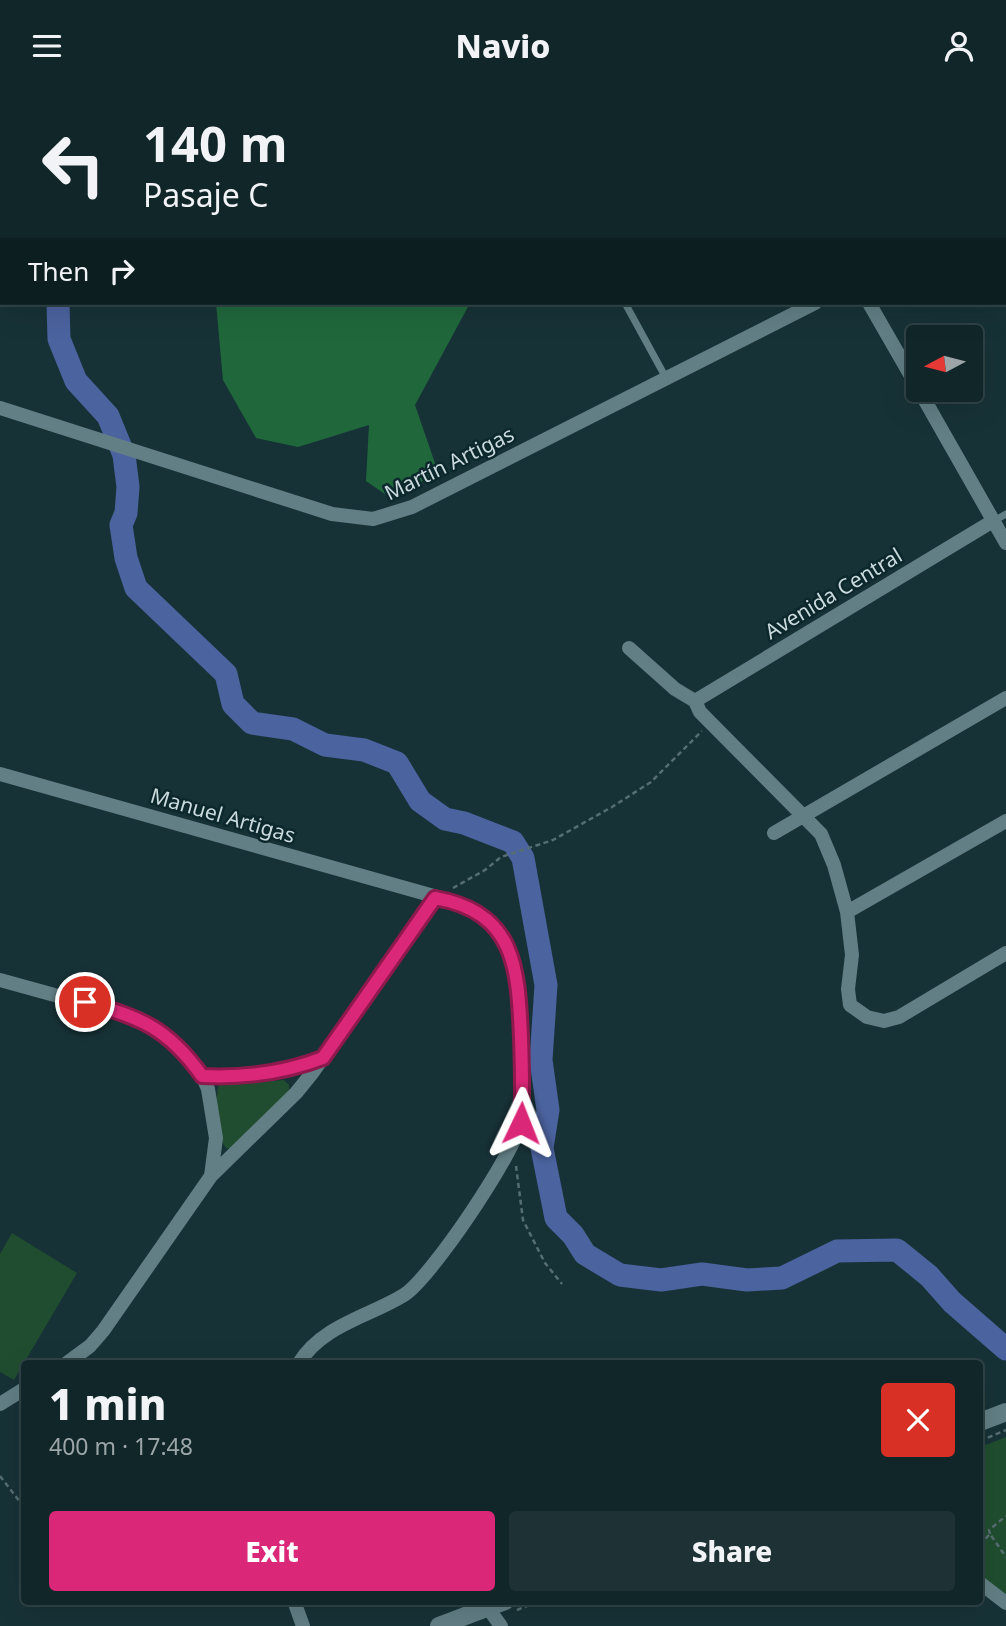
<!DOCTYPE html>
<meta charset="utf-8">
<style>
body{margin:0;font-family:"Noto Sans",sans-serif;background:#1e3235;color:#f1f3f6;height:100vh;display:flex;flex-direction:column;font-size:26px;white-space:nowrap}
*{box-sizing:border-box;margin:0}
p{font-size:23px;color:#9ca5a8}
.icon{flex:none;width:38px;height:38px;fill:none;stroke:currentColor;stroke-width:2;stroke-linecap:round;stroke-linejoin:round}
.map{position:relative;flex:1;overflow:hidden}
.details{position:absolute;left:21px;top:1269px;width:962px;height:245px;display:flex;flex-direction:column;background:#112629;border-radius:7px;box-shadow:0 7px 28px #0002,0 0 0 2px #304346}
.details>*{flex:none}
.banner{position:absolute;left:0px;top:0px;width:1006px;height:214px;box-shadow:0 7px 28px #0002,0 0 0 2px #304346;background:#112629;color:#f1f3f6;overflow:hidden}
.needle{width:46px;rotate:263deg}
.controls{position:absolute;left:906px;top:234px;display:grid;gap:14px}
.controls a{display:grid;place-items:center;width:77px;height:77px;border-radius:7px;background:#112629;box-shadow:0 7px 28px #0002,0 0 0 2px #304346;font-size:35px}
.pin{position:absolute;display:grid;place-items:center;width:60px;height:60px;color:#fff;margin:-30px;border:4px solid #fff;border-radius:50%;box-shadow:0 2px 7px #0007}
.me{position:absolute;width:77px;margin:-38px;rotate:2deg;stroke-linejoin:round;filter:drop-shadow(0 0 5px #0008)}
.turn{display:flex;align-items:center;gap:24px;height:147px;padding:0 28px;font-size:32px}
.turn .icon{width:91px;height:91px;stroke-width:2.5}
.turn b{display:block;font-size:49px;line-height:60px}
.then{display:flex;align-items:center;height:66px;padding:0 28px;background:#0003;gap:14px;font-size:26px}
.round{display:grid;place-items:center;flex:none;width:74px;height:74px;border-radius:7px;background:#1e3235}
.head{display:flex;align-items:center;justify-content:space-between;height:119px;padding:0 28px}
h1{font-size:42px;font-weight:800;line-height:52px}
.cta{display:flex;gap:14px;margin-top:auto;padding:14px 28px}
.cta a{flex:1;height:80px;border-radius:7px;background:#db2777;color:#fff;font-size:28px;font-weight:800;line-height:80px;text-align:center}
.cta a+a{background:#1e3235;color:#f1f3f6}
header{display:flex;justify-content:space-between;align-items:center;height:91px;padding:0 28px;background:#112629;font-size:32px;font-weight:800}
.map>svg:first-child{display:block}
.green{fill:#204d30}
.forest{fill:#20683c}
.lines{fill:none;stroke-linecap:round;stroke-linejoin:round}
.river{stroke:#4b639f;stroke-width:23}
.path{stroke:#566d71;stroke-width:2.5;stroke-dasharray:5 3.5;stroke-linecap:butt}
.service{stroke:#627f85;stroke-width:7}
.minor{stroke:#627f85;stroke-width:14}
.tertiary{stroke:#627f85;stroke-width:18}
.route-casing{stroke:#8e194d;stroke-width:18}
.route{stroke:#db2777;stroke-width:12}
.labels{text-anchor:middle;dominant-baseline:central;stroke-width:5;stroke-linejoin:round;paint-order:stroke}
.street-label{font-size:21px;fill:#cadadd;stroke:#0c282d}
</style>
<header><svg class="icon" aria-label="menu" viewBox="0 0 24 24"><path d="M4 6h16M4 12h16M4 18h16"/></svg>Navio<svg class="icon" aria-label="person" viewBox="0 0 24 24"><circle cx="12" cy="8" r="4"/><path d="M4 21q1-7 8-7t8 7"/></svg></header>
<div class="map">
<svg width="1006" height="1535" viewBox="0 0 1006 1535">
<rect width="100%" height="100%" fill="#173237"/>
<path class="green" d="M284,989L289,994V1002L231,1058L226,1057C218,1047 214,1005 219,994Z
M12,1142L77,1182L14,1289L0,1281V1163Z
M1006,1346V1505L980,1485V1356Z"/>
<path class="forest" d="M587,0H1006V23L1004,2Z
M216,212H470L415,314L438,381L392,408L366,390L369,334L298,356L256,347L223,289Z"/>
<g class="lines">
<path class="river" d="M763,2L765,0
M0,41H2
M58,212L59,248L76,290L108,325L124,364L128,396L126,422L121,434L126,467L136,497L226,583L233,613L252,632L293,638L325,654L364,659L397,672L420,710L445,728L464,732L513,751L523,767L546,894L541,969L548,1019L542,1057L556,1127L573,1144L585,1163L620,1184L661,1189L702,1183L747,1189L782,1187L837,1160L897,1159L929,1185L952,1211L1006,1258"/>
<path class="path" d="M453,797L485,779L501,766L553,749L612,716L651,691L702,640
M516,1075L523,1129L545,1172L562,1193
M980,1350L1006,1339
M0,1385L24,1416
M990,1443L989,1439L1006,1425
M980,1454L990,1443L1006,1466
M517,1519L540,1510"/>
<path class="service" d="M625,212L666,287
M994,430L1006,423"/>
<path class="minor" d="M869,212L919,299
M919,299L1006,452
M0,317L332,423L373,428L412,416L815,212
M629,557L675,598L695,610L700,621L821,743L834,774L847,821L852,864L848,898L850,914L867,926L884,930L899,926L1006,862
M695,610L993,430
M0,683L448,809C461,814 475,818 486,827C515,850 519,891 520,924C521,958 527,996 521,1030C516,1061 430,1188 404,1204C368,1226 323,1234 299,1272
M774,742L1006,607
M847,821L1006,730
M0,889L138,927L158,938L188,965L202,984L208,998L216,1047L211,1085L103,1240L90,1255L67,1272
M202,984C244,987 284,982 323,967
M211,1085L296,1002L313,981L435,807
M0,1313L24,1298
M980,1492L1006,1512
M294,1510L303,1535
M488,1517L501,1535"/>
<path class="tertiary" d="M980,1331L1006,1321
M439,1535L505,1510"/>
</g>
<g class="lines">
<g class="route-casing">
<path id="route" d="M85,911C140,926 168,937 202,985C244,987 284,982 323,967L435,807C516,821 518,878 521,946C522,975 523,1003 521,1032"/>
</g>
<use href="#route" class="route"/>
</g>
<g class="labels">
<g class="street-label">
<text transform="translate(449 372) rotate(-26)">Martín Artigas</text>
<text transform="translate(833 502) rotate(-31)">Avenida Central</text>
<text transform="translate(223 724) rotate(16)">Manuel Artigas</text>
</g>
</g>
</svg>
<div class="controls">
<a><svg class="needle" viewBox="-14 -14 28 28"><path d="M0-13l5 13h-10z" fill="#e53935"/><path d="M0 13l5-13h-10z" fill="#9ca5a8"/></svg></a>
</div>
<div class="pin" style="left:85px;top:911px;background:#d93025"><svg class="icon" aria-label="arrive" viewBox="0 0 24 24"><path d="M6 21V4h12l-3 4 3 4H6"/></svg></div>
<svg class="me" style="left:521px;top:1032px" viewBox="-20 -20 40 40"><path d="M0-17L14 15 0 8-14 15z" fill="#db2777" stroke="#fff" stroke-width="4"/></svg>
<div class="banner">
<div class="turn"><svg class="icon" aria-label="left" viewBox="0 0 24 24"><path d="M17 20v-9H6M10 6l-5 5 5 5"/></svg><div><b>140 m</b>Pasaje C</div></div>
<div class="then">Then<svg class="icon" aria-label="right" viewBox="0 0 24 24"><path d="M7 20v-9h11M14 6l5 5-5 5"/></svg></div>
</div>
<section class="details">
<div class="head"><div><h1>1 min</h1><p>400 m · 17:48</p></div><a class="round" style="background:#d93025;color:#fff"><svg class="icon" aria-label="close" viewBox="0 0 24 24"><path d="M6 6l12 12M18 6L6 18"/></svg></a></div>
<div class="cta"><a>Exit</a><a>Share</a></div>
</section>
</div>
